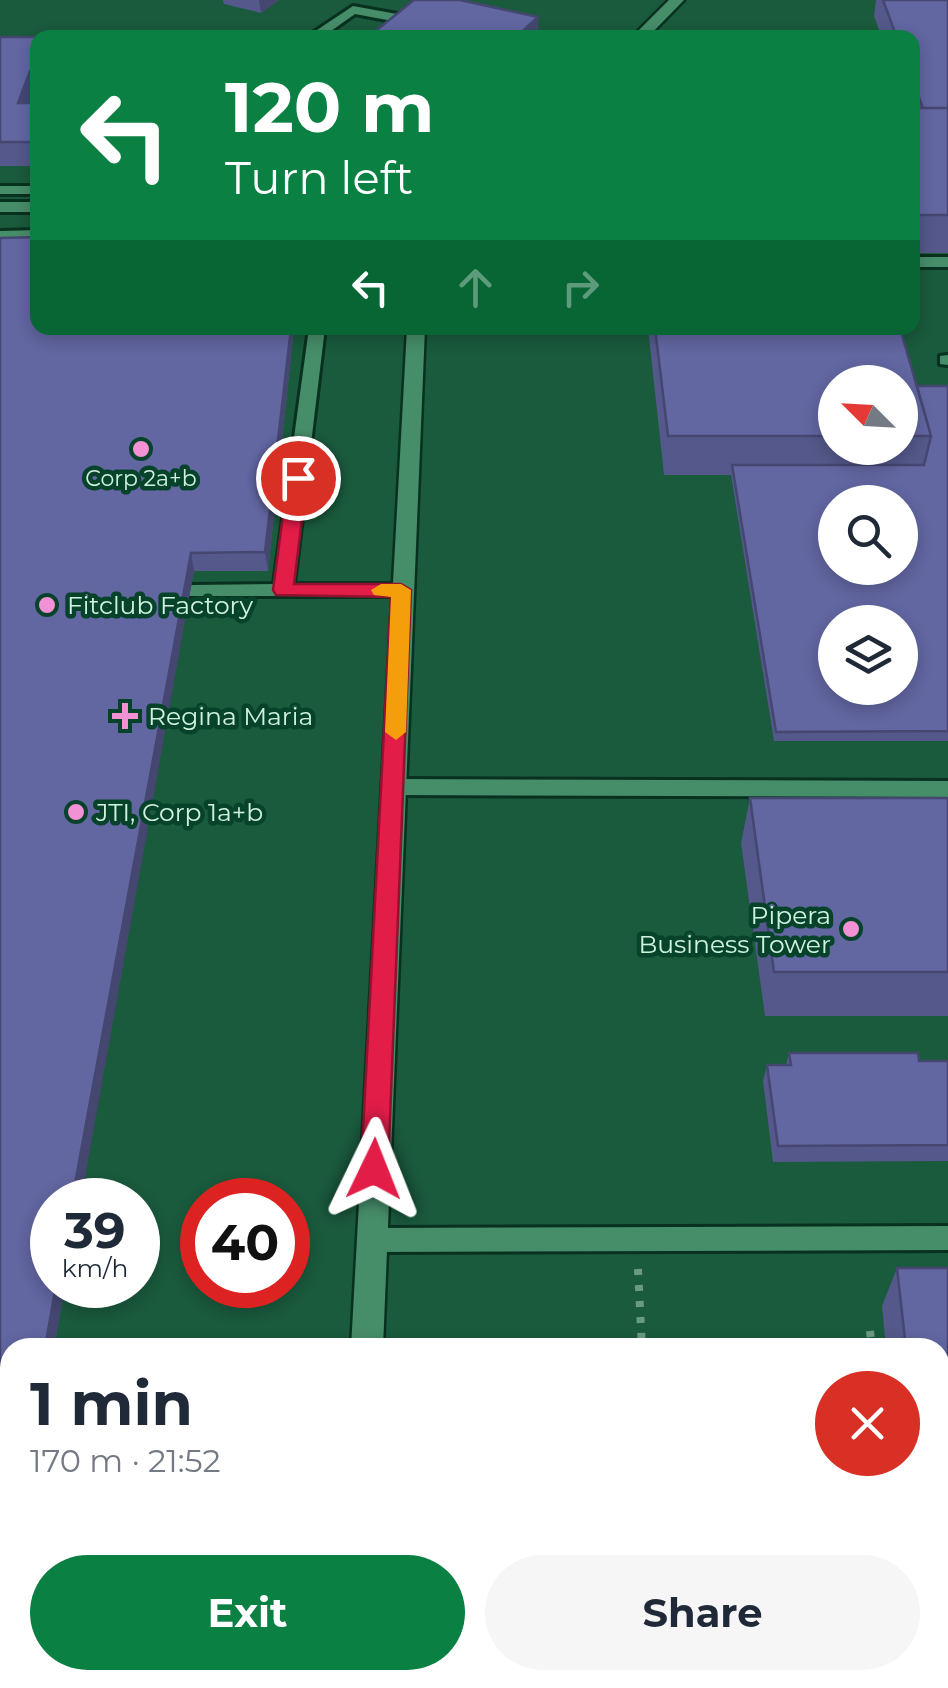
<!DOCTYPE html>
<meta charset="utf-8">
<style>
body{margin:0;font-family:Montserrat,sans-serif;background:#f6f6f7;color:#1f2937;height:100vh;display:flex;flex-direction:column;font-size:38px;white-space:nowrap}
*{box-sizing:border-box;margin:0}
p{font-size:32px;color:#747a83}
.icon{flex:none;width:55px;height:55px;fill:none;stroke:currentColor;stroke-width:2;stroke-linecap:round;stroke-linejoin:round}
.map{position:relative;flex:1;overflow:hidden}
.panel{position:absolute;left:0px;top:1338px;width:950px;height:352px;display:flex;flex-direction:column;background:#fff;border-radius:30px 30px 0 0;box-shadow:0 5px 15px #0003}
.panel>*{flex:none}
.top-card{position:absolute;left:30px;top:30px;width:890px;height:305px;border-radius:20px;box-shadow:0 5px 15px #0003;background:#0b8043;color:#fff;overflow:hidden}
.needle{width:65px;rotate:294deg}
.fabs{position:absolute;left:818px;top:365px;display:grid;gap:20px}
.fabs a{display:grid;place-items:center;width:100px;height:100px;border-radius:50%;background:#fff;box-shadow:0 5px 15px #0003;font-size:50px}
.speed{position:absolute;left:30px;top:1178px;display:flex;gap:20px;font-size:50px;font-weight:700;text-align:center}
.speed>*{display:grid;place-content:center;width:130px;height:130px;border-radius:50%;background:#fff;box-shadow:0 5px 15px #0003;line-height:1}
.speed small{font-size:25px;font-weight:400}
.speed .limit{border:15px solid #d22;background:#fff;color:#111}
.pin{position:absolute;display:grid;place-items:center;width:85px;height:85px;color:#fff;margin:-42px;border:5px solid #fff;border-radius:50%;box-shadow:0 2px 10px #0007}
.me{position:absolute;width:110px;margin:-55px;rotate:2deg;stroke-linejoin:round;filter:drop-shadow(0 0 8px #0008)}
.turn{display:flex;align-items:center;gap:35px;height:210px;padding:0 30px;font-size:45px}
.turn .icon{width:130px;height:130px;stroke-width:2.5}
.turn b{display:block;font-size:70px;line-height:85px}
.lanes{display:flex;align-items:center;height:95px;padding:0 30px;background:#0003;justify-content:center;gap:50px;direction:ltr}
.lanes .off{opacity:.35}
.round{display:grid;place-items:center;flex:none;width:105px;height:105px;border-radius:52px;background:#f6f6f7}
.summary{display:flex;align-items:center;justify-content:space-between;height:170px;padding:0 30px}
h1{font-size:60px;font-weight:700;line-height:75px}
.action{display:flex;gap:20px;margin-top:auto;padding:20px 30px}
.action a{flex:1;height:115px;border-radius:60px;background:#0b8043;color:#fff;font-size:40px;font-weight:700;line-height:115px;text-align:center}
.action a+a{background:#f6f6f7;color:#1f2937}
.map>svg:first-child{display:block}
.built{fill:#1a5a3d;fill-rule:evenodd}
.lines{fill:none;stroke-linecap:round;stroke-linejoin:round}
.lane-casing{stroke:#09311f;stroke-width:6}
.secondary-casing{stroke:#09311f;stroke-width:5}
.path{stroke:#6b9a83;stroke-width:8;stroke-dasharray:6 10;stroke-linecap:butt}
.lane{fill:#468d69;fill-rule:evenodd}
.secondary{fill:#468d69;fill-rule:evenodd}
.wall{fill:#54588a;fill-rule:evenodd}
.shaded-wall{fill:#454771}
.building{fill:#6266a1;stroke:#454771;stroke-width:2.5;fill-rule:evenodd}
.route{fill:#e11d48;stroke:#92132f;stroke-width:2.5}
.slow{fill:#f59e0b}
.poi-dot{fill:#f391d5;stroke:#07432a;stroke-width:4}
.labels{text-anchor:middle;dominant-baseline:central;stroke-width:9;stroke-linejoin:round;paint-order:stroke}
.far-poi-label{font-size:22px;fill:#cff2de;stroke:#07432a}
.poi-label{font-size:25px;fill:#cff2de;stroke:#07432a;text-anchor:start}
</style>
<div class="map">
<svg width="948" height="1688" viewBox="0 0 948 1688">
<rect width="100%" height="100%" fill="#164e34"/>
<path class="built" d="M0,0H948V1688H0ZM38,38H912V328H38ZM835,382H900V448H835ZM835,502H900V568H835ZM835,622H900V688H835ZM52,1200H138V1285H52ZM202,1200H288V1285H202ZM10,1348H940V1680H10Z"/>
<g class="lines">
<g class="lane-casing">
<path id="lane" d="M353,6L419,18L426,22L419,26L355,14L321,38H305Z
M0,186H38V194H0Z
M0,202H38V212H0Z
M38,230V240L0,241V231Z
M912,257H948V267H912Z
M309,328H325L294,584H401L411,590L401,596H185L182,591L185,586L192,585L274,584Z
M948,355V365L940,364V356Z
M394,779L948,781V797L394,795L383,787Z
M948,1226V1250L372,1252L362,1249L358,1240L362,1231L372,1228Z"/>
</g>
<g class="secondary-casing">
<path id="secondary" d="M669,0H684L647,38H631Z
M407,328H425L383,1348H351Z
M334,1680H370V1688H334Z"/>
</g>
<path class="path" d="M638,1269L642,1348
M870,1331L872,1348
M663,1680V1688
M912,1680L913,1688"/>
<use href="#lane" class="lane"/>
<use href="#secondary" class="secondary"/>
</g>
<path class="wall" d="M223,0H279L261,13L224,4Z
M876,0H948V253H912V38H882L874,16Z
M0,37L38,38V95H35L32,103H38V166H0Z
M0,238L294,328L268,571H194L52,1285H65L54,1348H10V1680L0,1688Z
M648,328H900L917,386H948V741H774L731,475H664ZM835,382H900V448H835Z
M750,798H948V1016H765L741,843Z
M789,1053L919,1061H948V1161L773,1162L763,1081L767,1065H786Z
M897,1268H948V1688H921L920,1680H940V1348H886L882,1306Z"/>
<path class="shaded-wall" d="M259,0H279L261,13Z
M538,17V38H515Z
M30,71L35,95L22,127L18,103Z
M291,328H294L268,571L265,552Z
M191,553L194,571L81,1200H72Z
M56,1285H65L54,1348H45Z
M197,1680H203L202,1688H196Z"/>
<path class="building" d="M414,0H460L538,17L515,38H367Z
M883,0H948V108H923L912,79V38H897Z
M0,37H321L38,38V71H30L18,103H38V142H0Z
M912,108H948V215H912Z
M38,237V328H291L265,552L191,553L72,1200H52V1285H56L45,1348H10V1536L7,1550H10V1680H197L196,1688H0V238Z
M655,328H900L931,436H900V382H835V436H668Z
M917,386H948V731L776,732L732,465H924L931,436ZM835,502H900V568H835ZM835,622H900V688H835Z
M750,798H948V972H774Z
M789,1053H918L919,1061H948V1145L778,1146L767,1065H791Z
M897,1268H948V1688H944L940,1651V1348H906Z"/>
<path class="route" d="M298,472L307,478L294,584H401L411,590L388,1169L384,1178L374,1181L365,1178L361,1169L391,597L276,595L273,590L288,478Z"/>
<path class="slow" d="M401,584L411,590L406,732L396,740L385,732L391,597L374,595L371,590L381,584Z"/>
<g class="poi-dot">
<circle cx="141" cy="449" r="10"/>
<circle cx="47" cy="605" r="10"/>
<path d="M120 701h10v10h10v10h-10v10h-10v-10h-10v-10h10z"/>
<circle cx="76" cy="812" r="10"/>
<circle cx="851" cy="929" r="10"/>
</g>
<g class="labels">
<g class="far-poi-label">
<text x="141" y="478">Corp 2a+b</text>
</g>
<g class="poi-label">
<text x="67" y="605">Fitclub Factory</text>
<text x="148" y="716">Regina Maria</text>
<text x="96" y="812">JTI, Corp 1a+b</text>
<text x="831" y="915" text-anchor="end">Pipera<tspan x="831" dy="29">Business Tower</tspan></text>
</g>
</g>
</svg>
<div class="fabs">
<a><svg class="needle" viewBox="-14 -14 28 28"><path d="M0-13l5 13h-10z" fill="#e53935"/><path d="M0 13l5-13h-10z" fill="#747a83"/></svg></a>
<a><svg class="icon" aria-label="search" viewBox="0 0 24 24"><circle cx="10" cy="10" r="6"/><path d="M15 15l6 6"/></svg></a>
<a><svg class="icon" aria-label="layers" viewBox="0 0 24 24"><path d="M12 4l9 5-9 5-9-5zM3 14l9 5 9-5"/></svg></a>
</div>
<div class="speed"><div>39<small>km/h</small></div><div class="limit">40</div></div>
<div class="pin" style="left:298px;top:478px;background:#d93025"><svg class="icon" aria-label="arrive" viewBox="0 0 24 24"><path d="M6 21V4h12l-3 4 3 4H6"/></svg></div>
<svg class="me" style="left:374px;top:1169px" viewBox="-20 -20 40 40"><path d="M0-17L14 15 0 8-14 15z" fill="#e11d48" stroke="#fff" stroke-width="4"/></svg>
<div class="top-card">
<div class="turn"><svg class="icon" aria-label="left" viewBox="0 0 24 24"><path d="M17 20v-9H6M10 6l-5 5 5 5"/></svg><div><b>120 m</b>Turn left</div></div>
<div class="lanes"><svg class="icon" aria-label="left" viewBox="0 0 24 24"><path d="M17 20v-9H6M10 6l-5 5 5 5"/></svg><svg class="icon off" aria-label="ahead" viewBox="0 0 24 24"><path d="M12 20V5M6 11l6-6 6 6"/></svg><svg class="icon off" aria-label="right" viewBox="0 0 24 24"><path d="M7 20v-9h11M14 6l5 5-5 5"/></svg></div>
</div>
<section class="panel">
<div class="summary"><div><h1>1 min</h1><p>170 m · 21:52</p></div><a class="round" style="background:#d93025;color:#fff"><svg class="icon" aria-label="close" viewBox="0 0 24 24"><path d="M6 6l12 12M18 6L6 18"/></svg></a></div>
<div class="action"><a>Exit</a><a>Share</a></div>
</section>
</div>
